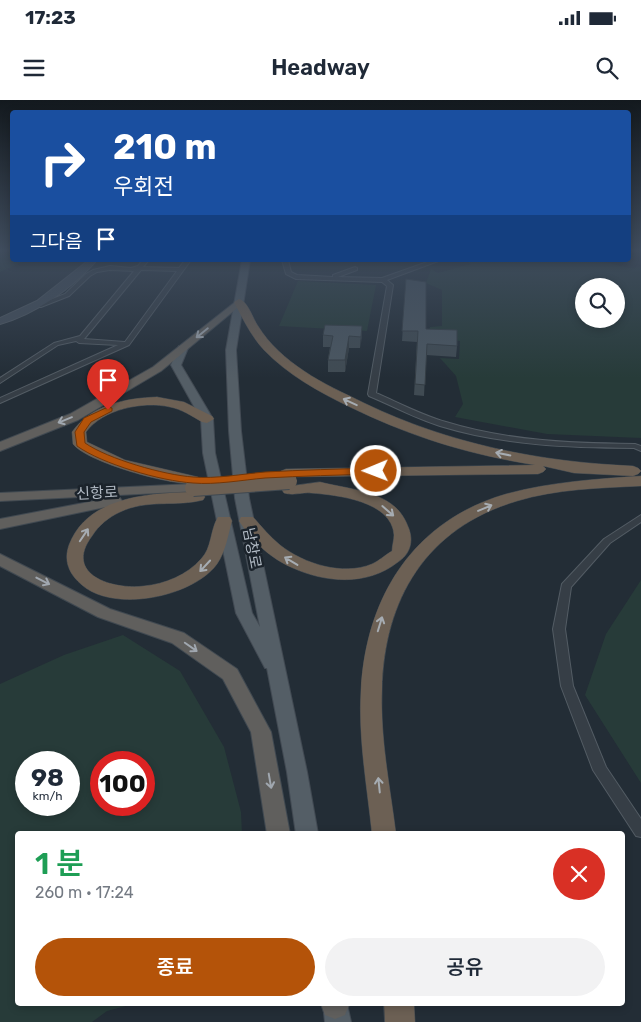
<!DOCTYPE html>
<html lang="ko">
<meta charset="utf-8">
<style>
body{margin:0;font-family:Rubik,"Noto Sans KR",sans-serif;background:#f2f2f3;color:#1f2937;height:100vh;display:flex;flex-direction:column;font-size:19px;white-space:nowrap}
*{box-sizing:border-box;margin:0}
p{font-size:16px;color:#747a83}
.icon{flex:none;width:28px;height:28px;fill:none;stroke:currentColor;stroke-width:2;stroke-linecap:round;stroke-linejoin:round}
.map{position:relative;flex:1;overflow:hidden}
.details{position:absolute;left:15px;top:731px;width:610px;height:175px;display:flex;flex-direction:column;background:#fff;border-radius:5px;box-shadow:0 2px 8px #0003}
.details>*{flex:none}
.banner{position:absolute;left:10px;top:10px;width:621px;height:152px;border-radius:5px;box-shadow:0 2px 8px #0003;background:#1a4fa0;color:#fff;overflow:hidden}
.tools{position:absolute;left:575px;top:178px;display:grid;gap:10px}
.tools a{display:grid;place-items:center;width:50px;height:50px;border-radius:50%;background:#fff;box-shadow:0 2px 8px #0003;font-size:25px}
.speed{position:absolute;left:15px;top:651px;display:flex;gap:10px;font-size:25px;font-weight:700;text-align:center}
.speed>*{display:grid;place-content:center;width:65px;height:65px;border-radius:50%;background:#fff;box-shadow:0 2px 8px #0003;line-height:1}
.speed small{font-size:12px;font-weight:400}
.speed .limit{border:8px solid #d22;background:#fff;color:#111}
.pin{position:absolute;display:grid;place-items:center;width:42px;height:42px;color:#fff;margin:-51px -21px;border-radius:50% 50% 50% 0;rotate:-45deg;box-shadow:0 0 5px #0007}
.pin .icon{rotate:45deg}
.me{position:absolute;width:55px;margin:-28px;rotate:269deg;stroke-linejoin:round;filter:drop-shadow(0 0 4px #0008)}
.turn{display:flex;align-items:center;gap:18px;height:105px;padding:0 20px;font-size:22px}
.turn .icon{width:65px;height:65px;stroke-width:2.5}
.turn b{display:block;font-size:35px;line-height:42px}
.then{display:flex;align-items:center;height:48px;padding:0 20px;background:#0003;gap:10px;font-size:19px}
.round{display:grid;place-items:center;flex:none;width:52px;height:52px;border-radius:26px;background:#f2f2f3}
.head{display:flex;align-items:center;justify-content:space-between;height:85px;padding:0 20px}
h1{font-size:30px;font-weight:600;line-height:38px;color:#1e9e55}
.button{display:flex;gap:10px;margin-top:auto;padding:10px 20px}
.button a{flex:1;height:58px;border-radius:30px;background:#b45309;color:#fff;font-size:20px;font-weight:600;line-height:58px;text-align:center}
.button a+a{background:#f2f2f3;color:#1f2937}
.status{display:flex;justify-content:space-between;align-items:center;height:35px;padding:0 25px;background:#fff;direction:ltr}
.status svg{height:14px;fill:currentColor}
header{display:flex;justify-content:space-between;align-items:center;height:65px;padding:0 20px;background:#fff;font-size:22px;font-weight:600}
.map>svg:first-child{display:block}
.green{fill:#273b39;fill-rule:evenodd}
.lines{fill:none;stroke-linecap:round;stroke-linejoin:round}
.minor-casing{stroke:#535c64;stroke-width:2}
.secondary-casing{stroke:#535c64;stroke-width:2}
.primary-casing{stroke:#424a53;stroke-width:2}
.trunk-casing{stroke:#404951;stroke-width:2}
.motorway-casing{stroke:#404951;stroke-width:1}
.minor{fill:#363e46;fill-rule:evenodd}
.secondary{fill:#444e59;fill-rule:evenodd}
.primary{fill:#545e66;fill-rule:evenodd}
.trunk{fill:#605f5d;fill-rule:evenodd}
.motorway{fill:#6c6054;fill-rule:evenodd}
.motorway-bridge-casing{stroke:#404951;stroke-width:18;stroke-linecap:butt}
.motorway-bridge{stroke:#6c6054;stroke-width:16}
.wall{fill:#404b53}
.shaded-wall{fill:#343d44}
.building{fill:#4b5761;stroke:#343d44}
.oneway{stroke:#a0a7af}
.oneway2{stroke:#a6acb2}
.route{fill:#b45309;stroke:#753606}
.labels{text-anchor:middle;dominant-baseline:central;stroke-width:5;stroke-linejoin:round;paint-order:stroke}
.street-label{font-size:15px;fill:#b0b9c3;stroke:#1b232b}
</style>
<div class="status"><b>17:23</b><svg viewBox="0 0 49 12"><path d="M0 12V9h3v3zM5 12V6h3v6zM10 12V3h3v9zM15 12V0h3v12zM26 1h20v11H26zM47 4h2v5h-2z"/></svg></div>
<header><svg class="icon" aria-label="menu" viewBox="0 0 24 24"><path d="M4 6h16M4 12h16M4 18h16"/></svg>Headway<svg class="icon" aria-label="search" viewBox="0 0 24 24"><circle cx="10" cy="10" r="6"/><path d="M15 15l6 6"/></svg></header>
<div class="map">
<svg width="641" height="922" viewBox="0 0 641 922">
<rect width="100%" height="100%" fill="#232d36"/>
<path class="green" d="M0,149H12V160H27L0,172Z
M464,160H560L571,162L573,160H596L629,168L641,167V338L547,334L455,317L463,304L456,276L440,258L459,259L460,241L427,237L430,227L442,226V190L426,183L431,169L438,173L471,164ZM584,186H616V219H584Z
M298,181L376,185L367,231L279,226Z
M641,480V683L585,595L606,534Z
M123,535L180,571L224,647L241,712L242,734H18V904H133L107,911L92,922H0V584L64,555ZM26,662H69V705H26ZM144,662V705H101V662Z"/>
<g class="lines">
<g class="minor-casing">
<path id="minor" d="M143,160H149L143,167L179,168L185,160H191L129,245L0,303V298L118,245L79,243L76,241L58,245L0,283V278L54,243L80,236L134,171L110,170L97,172L90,176L69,196L41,207H37V205L65,194L86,174L93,170L110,166L131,168L138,166ZM141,170L177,171L125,242L84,239Z
M282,160H288L291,172L297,175L333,177V175L355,167L357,168V170L338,177L382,178L433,160H441L387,180L393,185L376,293C399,303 422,315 446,322C507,341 572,343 635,344L641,346V351L634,348C569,348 502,345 440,326C415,318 393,306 369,296L368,294L387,186L382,182L296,179L286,174Z
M641,415V422L610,443L571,487L565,529L573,586L606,667L641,719V737L636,736L593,670L561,586L553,529L562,484L604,439Z"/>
</g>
<g class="secondary-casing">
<path id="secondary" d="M89,160H97C72,188 36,214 0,224V218L37,201Z"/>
</g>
<g class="primary-casing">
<path id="primary" d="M242,160H250L236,250L241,331L249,398L307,672L318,734H296L287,672L267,568H265L236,513L203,353L201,319L171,265L179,246H187L188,248L181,265L213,319L215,353L252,513L260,527L235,398L229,331L226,250Z
M323,904H347L351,922H325Z"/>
</g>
<g class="trunk-casing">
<path id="trunk" d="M239,199L242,200V204L161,271L78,320L0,351V342L70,314L153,267Z
M193,384L198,385L200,388L198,391L0,401V393Z
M115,397L120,398L122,401L120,404L0,429V419Z
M0,454L110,509L184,533L237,569L271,632L290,734H267L251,632L223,579L172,543L98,517L0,466Z
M321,904H349V905L345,915L335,919L325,915Z"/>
</g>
<g class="motorway-casing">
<path id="motorway" d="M239,199C248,201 253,219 258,226C269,244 286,259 304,271C323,284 344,293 364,303C449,344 540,362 633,366L638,368L641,371L638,374L633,376L574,373L543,366L546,369L543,372L538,374L281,377L278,374L281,371L286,369L535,365C467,354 412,337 350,307C319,292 288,275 264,250C251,236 243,219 234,202Z
M157,297L184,302L212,316L214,319L207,323L202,322C192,316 181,309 170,307C143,301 103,309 86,332L87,342L125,360L198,377L201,380L198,383C177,388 86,362 73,344L72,332C91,305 126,298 157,297Z
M641,376V386C600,388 556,389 517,401C426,428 384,499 382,590C380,638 390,686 396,734H372C367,686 358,638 361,590C366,497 413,421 506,394C550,382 596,379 641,376Z
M320,382C343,388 376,390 395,407C402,413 406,421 409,429C414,443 409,455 398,462C368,486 326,483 293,468C271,459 252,441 239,421L241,417H253C262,427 270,437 280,445C304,464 343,476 372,464C379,461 385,455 392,451C392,446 394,440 394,435C392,401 337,395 311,393C302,392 294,396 284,393L282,390L284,387Z
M197,392L203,394L205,397L203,400C176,407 147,399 120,412C109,417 99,425 92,436C63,475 113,490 144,486C165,484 187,475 201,459C212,448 210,430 218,417H230L232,421C228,435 226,451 217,464C193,497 114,513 82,485C70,475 63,462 69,445C88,395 152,393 197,392Z
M384,904H414L415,922H385Z"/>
</g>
<use href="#minor" class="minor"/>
<use href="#secondary" class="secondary"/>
<use href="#primary" class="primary"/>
<use href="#trunk" class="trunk"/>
<use href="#motorway" class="motorway"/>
<g class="motorway-bridge-casing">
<path id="motorway-bridge" d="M193,388L289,381"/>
</g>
<use href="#motorway-bridge" class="motorway-bridge"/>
</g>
<path class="wall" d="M406,179L426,229L457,246L456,257L426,255L424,296L414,295L417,242L402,241Z
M362,226L360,248H349L345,272H328V260L330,247H323V235Z"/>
<path class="shaded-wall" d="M362,226V238L360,248Z
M349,236V248L345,272V260Z"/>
<path class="building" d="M406,179L426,182V229L457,230V246L427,244L425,285L415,284L418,231H402Z
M325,225L362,226L361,237L349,236L345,260H328L333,236L323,235Z"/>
<defs><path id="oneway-shaft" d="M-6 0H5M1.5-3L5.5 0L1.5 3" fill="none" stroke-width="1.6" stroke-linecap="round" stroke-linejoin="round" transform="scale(1.25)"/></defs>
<g class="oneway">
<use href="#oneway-shaft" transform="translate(202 233) rotate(141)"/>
<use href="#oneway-shaft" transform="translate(65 320) rotate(158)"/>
<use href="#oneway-shaft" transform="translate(43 481) rotate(27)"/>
<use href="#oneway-shaft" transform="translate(191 547) rotate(35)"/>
<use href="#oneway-shaft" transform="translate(270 681) rotate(80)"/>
</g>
<g class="oneway2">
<use href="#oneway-shaft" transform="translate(350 302) rotate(-155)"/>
<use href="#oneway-shaft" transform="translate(503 354) rotate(-169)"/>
<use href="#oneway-shaft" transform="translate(485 408) rotate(-23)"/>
<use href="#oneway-shaft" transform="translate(388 411) rotate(41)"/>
<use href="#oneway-shaft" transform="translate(84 435) rotate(-56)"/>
<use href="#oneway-shaft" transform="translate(291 461) rotate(-149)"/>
<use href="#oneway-shaft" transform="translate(205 466) rotate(133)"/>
<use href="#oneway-shaft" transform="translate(380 524) rotate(-73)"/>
<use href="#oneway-shaft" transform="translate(379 685) rotate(-96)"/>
</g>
<linearGradient id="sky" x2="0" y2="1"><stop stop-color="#13191e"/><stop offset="0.54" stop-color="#3f4c5d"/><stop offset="1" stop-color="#3f4c5d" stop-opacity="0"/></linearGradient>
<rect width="641" height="278" fill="url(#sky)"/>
<path class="route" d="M108,307L112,308V311L91,322L84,332L85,343C108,359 164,375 193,377C216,379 242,374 265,372C302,370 339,369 376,368L381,371L376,374C339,375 302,376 265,378C242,380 216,385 193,383C161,381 102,364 77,346L75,332L84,318Z"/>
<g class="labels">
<g class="street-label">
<text transform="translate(97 393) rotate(-3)">신항로</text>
<text transform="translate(252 448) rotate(79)">남창로</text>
</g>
</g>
</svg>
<div class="tools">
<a><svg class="icon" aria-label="search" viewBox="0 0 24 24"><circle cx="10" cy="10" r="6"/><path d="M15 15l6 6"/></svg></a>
</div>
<div class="speed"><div>98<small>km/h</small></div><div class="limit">100</div></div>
<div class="pin" style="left:108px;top:310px;background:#d93025"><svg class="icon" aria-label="arrive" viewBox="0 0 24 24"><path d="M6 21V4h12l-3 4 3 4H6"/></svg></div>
<svg class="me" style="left:376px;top:371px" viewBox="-20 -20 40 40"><circle r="17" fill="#b45309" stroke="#fff" stroke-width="3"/><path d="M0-11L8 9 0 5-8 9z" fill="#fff"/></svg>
<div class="banner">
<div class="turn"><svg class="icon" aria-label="right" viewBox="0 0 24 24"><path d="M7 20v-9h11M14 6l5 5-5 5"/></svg><div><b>210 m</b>우회전</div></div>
<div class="then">그다음<svg class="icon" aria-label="arrive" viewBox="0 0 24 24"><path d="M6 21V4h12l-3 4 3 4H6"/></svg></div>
</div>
<section class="details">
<div class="head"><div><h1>1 분</h1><p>260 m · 17:24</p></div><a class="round" style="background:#d93025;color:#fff"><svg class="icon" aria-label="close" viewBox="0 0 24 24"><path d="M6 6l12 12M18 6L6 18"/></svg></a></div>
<div class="button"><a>종료</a><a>공유</a></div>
</section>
</div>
